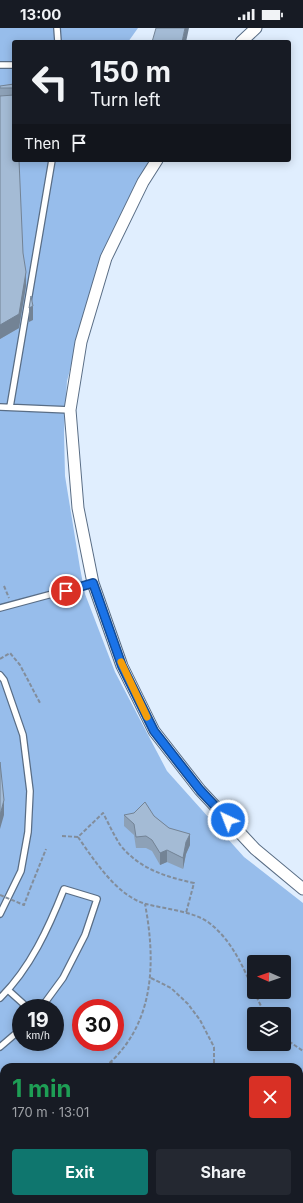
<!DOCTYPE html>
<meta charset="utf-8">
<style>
body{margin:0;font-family:Inter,sans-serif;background:#242831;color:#f1f3f6;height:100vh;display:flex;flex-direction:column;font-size:15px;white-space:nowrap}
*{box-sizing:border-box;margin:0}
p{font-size:13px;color:#9ea1a6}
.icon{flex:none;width:22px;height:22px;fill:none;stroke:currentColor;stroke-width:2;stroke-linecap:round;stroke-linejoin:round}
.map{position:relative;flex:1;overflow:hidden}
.details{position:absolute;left:0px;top:1035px;width:303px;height:140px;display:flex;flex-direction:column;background:#171b24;border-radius:12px 12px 0 0;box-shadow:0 2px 10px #0003}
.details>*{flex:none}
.top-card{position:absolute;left:12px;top:12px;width:279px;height:122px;border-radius:4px;box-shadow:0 2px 10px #0003;background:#171b24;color:#f1f3f6;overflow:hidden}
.needle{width:26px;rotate:272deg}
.controls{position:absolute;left:247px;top:927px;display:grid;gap:8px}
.controls a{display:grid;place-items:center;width:44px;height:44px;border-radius:4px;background:#171b24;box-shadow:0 2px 10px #0003;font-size:20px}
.speed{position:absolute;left:12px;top:971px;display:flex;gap:8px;font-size:20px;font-weight:700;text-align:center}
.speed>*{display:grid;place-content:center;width:52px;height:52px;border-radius:50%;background:#171b24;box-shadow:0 2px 10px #0003;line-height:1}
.speed small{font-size:10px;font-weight:400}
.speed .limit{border:6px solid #d22;background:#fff;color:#111}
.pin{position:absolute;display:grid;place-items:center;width:34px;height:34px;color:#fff;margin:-17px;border:2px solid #fff;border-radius:50%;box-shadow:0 1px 4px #0007}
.me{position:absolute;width:44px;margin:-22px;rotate:317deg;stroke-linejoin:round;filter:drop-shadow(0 0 3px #0008)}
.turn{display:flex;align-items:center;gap:14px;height:84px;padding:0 12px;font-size:18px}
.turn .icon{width:52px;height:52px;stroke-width:2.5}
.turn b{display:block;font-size:28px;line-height:34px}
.then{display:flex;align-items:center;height:38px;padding:0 12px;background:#0003;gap:8px;font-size:15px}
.round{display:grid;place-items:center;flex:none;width:42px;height:42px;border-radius:4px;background:#242831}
.overview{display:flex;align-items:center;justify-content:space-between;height:68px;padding:0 12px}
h1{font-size:24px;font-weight:700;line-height:30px;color:#1e9e55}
.action{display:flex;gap:8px;margin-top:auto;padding:8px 12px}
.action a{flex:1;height:46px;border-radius:4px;background:#0f766e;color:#fff;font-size:16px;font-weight:700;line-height:46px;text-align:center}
.action a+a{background:#242831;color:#f1f3f6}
.status{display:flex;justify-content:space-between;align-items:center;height:28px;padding:0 20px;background:#171b24;direction:ltr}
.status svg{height:11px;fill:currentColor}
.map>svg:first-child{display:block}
.garden{fill:#97bdeb;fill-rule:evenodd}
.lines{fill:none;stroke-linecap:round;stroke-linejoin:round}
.lane-casing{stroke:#596d85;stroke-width:8}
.street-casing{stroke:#596d85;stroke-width:13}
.secondary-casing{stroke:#596d85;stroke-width:17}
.path{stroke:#828d9b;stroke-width:2;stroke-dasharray:4 2;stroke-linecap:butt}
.lane{stroke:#fff;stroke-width:5.5}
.street{stroke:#fff;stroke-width:11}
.secondary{stroke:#e6effa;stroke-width:15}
.path-bridge{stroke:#828d9b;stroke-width:2;stroke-dasharray:4 2;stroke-linecap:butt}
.wall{fill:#8da1b7}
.shaded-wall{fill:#738395}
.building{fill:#a4bbd5;stroke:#738395}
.route-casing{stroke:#114b97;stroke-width:10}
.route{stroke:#1a73e8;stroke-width:7}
.slow{stroke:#f59e0b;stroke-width:7}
</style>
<div class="status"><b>13:00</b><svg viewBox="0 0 49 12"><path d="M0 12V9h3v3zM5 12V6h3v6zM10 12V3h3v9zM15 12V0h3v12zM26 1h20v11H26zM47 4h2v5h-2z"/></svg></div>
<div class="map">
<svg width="303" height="1175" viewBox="0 0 303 1175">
<rect width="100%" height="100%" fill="#e0eefe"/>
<path class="garden" d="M0,0H138L128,14H14V132H151L89,270L67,353L64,404L65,448L80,540L85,566L115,644L167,743L244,829L303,875V1104L299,1118V1039H4V1171H282L280,1175H0ZM254,934H284V964H254ZM21,980H55V1014H21ZM81,980H115V1014H81ZM254,986H284V1016H254Z"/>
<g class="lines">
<g class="lane-casing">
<path id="lane" d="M57,0L58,14
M0,37H14
M0,379L70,382
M10,379L52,132
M0,580L93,555
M0,647L4,652L23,707L30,763L28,804L21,843L0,886
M8,962L28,980
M0,970C30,941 49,899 64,861L97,871L85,907L63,950L41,980
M0,1019L21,1001"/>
</g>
<g class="street-casing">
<path id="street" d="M241,14L256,0
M157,132L143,154L106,230L81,314L70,382L78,480L93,555L122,638L154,703L200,762L255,821L303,861"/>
</g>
<g class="secondary-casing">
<path id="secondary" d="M299,1161L303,1148
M294,1175L296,1171"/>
</g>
<path class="path" d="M4,558L9,570
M0,631L10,625L20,637L40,675
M62,808L78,809L103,785C109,796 114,808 121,818C140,841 166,849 194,855L186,885
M78,809C94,832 117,868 146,876C165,881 192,883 208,894C238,916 248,954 265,986
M30,861L46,821
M151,950L171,960L188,976L200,992L214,1019V1039
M284,1010L303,1023
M111,1034L115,1039
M105,1039C155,997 156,934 145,876
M65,1171L66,1175
M275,1171L280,1175
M145,1175L146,1171"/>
<use href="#lane" class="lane"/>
<use href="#street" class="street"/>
<use href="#secondary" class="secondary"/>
<path class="path-bridge" d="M0,867L24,877L30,861"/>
</g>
<path class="wall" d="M14,56V132L26,258L19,300L0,311V58Z
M124,787L154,788L190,817L186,826L183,841L167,834L160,837L152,823L146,820H136L134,807L124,798Z"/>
<path class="shaded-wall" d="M185,0H189L186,14H182Z
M26,244V258L19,300L0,311V297Z
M33,278V292L29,294V280Z
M4,772V787L0,801V787Z
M190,806V817L186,826L183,841V830L186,814Z
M167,822V834L160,837V825Z"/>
<path class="building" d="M156,0H185L182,14H152Z
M14,56V60H0V58Z
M14,67V132H19L23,225L26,244L19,286L0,297V68Z
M31,268L33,278L29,280Z
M0,734L4,772L0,787Z
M145,774L154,788L169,800L190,806L186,814L183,830L167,822L160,825L152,812L146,808L136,809L134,796L124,787L134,785Z"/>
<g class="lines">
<g class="route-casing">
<path id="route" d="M66,563L93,555L122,638L154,703L200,762L228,792"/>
</g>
<use href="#route" class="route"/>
<path class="slow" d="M121,634L147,689"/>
</g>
</svg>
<div class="controls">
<a><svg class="needle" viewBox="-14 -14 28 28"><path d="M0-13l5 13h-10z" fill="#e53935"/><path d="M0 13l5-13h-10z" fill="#9ea1a6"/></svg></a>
<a><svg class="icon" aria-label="layers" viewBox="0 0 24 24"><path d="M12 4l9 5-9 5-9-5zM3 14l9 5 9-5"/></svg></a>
</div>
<div class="speed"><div>19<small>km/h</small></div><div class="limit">30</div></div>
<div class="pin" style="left:66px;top:563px;background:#d93025"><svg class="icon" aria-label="arrive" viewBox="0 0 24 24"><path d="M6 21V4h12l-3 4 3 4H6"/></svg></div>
<svg class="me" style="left:228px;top:792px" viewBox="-20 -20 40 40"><circle r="17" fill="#1a73e8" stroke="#fff" stroke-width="3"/><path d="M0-11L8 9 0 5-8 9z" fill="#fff"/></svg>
<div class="top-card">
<div class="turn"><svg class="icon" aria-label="left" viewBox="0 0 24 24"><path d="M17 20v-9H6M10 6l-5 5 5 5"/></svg><div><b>150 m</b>Turn left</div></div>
<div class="then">Then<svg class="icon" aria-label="arrive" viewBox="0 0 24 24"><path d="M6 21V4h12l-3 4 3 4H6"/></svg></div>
</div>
<section class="details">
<div class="overview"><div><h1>1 min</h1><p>170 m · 13:01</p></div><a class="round" style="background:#d93025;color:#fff"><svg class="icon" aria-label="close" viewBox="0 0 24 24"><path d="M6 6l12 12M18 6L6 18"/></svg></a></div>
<div class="action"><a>Exit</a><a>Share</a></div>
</section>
</div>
